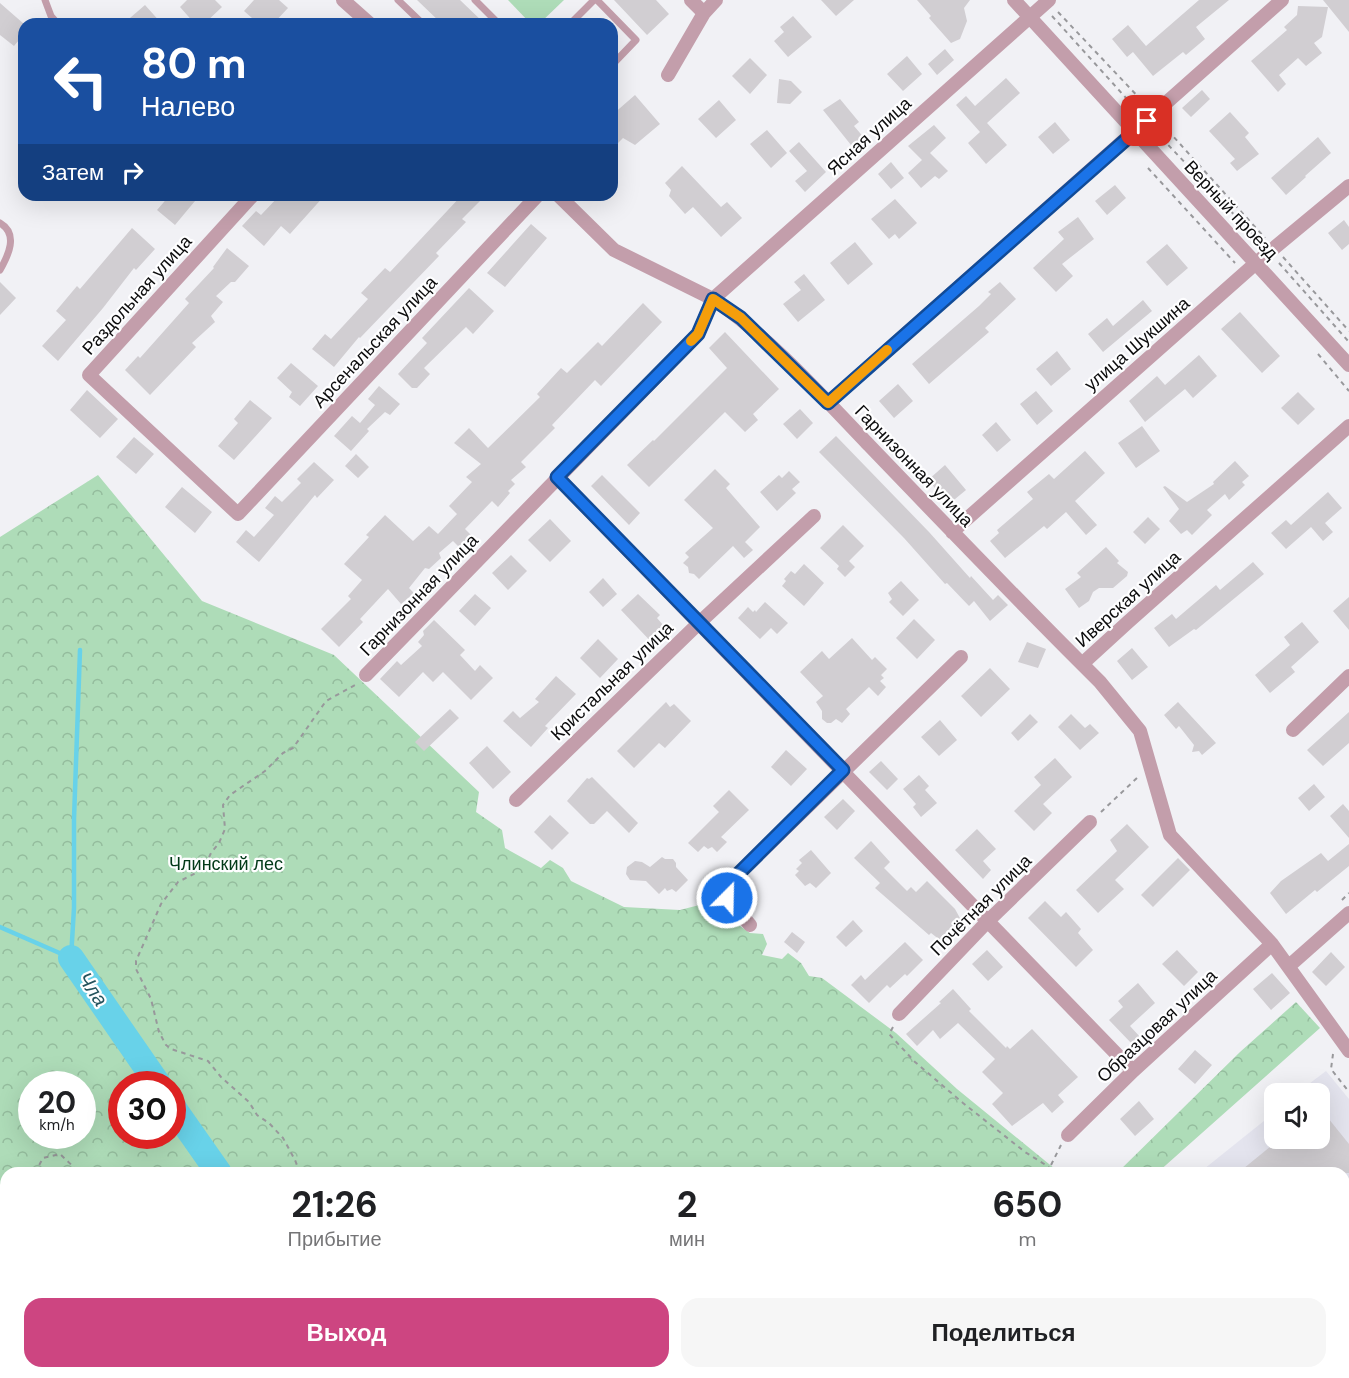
<!DOCTYPE html>
<html lang="ru">
<meta charset="utf-8">
<style>
body{margin:0;font-family:"DM Sans",sans-serif;background:#f6f6f6;color:#202124;height:100vh;display:flex;flex-direction:column;font-size:22px;white-space:nowrap}
*{box-sizing:border-box;margin:0}
p{font-size:20px;color:#757577}
.icon{flex:none;width:33px;height:33px;fill:none;stroke:currentColor;stroke-width:2;stroke-linecap:round;stroke-linejoin:round}
.map{position:relative;flex:1;overflow:hidden}
.details{position:absolute;left:0px;top:1167px;width:1350px;height:212px;display:flex;flex-direction:column;background:#fff;border-radius:18px 18px 0 0;box-shadow:0 6px 24px #0002}
.details>*{flex:none}
.hud{position:absolute;left:18px;top:18px;width:600px;height:183px;border-radius:18px;box-shadow:0 6px 24px #0002;background:#1a4fa0;color:#fff;overflow:hidden}
.fabs{position:absolute;left:1264px;top:1083px;display:grid;gap:12px}
.fabs a{display:grid;place-items:center;width:66px;height:66px;border-radius:12px;background:#fff;box-shadow:0 6px 24px #0002;font-size:30px}
.speed{position:absolute;left:18px;top:1071px;display:flex;gap:12px;font-size:30px;font-weight:700;text-align:center}
.speed>*{display:grid;place-content:center;width:78px;height:78px;border-radius:50%;background:#fff;box-shadow:0 6px 24px #0002;line-height:1}
.speed small{font-size:15px;font-weight:400}
.speed .limit{border:9px solid #d22;background:#fff;color:#111}
.pin{position:absolute;display:grid;place-items:center;width:51px;height:51px;color:#fff;margin:-26px;border-radius:12px;box-shadow:0 3px 9px #0006}
.me{position:absolute;width:66px;margin:-33px;rotate:23deg;stroke-linejoin:round;filter:drop-shadow(0 0 4px #0008)}
.turn{display:flex;align-items:center;gap:21px;height:126px;padding:0 24px;font-size:27px}
.turn .icon{width:78px;height:78px;stroke-width:2.5}
.turn b{display:block;font-size:42px;line-height:51px}
.then{display:flex;align-items:center;height:57px;padding:0 24px;background:#0003;gap:12px;font-size:22px}
.eta{display:flex;justify-content:space-evenly;align-items:center;height:102px;text-align:center}
.eta b{font-size:36px;font-weight:700;line-height:42px}
.action{display:flex;gap:12px;margin-top:auto;padding:12px 24px}
.action a{flex:1;height:69px;border-radius:18px;background:#cd4581;color:#fff;font-size:24px;font-weight:700;line-height:69px;text-align:center}
.action a+a{background:#f6f6f6;color:#202124}
.map>svg:first-child{display:block}
.built{fill:#e4e4ee}
.forest{fill:url(#forest-crowns);fill-rule:evenodd}
.wetland{fill:url(#wetland-marsh)}
.green{fill:#aedcb8}
.lines{fill:none;stroke-linecap:round;stroke-linejoin:round}
.stream{stroke:#68d2e9;stroke-width:4.5}
.river{stroke:#68d2e9;stroke-width:26}
.building{fill:#d1ced2}
.path{stroke:#98989b;stroke-width:2;stroke-dasharray:4.5 4.5;stroke-linecap:butt}
.service{stroke:#c39eab;stroke-width:7}
.minor{stroke:#c39eab;stroke-width:14}
.route-casing{stroke:#114b97;stroke-width:15}
.route{stroke:#1a73e8;stroke-width:10}
.slow{stroke:#f59e0b;stroke-width:10}
.labels{text-anchor:middle;dominant-baseline:central;stroke-width:4.5;stroke-linejoin:round;paint-order:stroke}
.street-label{font-size:18px;fill:#0c0c0d;stroke:#fefeff}
.park-label{font-size:18px;fill:#023918;stroke:#fefeff}
.water-label{font-size:20px;font-style:italic;fill:#24535d;stroke:#fefeff}
</style>
<div class="map">
<svg width="1349" height="1378" viewBox="0 0 1349 1378">
<defs>
<pattern id="forest-crowns" width="20" height="18" patternUnits="userSpaceOnUse" patternTransform="scale(1.5)"><rect width="20" height="18" fill="#aedcb8"/><path d="M2 6a3 3 0 1 1 6 0M12 15a3 3 0 1 1 6 0" fill="none" stroke="#94bc9d"/></pattern>
<pattern id="wetland-marsh" width="20" height="14" patternUnits="userSpaceOnUse" patternTransform="scale(1.5)"><rect width="20" height="14" fill="#aedcb8"/><path d="M1 5h8M5 5V1M11 12h8M15 12V8" fill="none" stroke="#94bc9d"/></pattern>
</defs>
<rect width="100%" height="100%" fill="#f1f1f5"/>
<path class="built" d="M1326,1071L1349,1099V1378H1244L1240,1373L1344,1372V1173H1199L1275,1112V1138H1320V1094L1297,1093Z"/>
<path class="forest" d="M98,475L202,601L334,655L479,792L476,812L502,830L505,848L541,868L550,860L563,868L571,881L624,907L680,910L707,903L750,933L763,934L767,944L762,955L782,959L788,953L801,963L809,976L822,978L896,1033L957,1089L1060,1173H6V1372H1245L1248,1378H0V537ZM32,1084H82V1136H32ZM122,1084H172V1136H122Z
M1296,1002L1320,1028L1157,1173H1117L1240,1052Z"/>
<path class="wetland" d="M1110,1373H1135L1136,1378H1110Z"/>
<path class="green" d="M508,0H564L539,24H531Z"/>
<g class="lines">
<path class="stream" d="M0,927L71,958L74,908V819L80,650
M1122,1372V1378"/>
<path class="river" d="M71,958L158,1084
M172,1106L219,1173
M409,1372L415,1378"/>
</g>
<path class="building" d="M187,0H215L222,7L204,24H195L180,7Z
M254,0H279L288,8L273,24H259L244,11Z
M417,0H460L485,24H442Z
M614,0H656L669,14L647,35Z
M821,0H854L836,16Z
M917,0H970L964,8L967,21L960,39L951,43L929,18L931,16Z
M1199,0H1229L1196,27L1205,39L1186,55L1183,52L1153,76L1133,52L1127,57L1112,39L1128,25L1146,46Z
M1323,0H1349V32Z
M0,3L24,24V34L14,46L0,35Z
M145,5L162,24H123Z
M1298,6L1328,7L1322,37L1314,43L1322,53L1306,66L1298,58L1279,75L1286,84L1278,92L1251,61L1287,30L1284,27L1297,15Z
M793,16L812,37L788,57L774,41L784,32L780,27Z
M945,49L954,60L937,75L928,64Z
M907,56L922,74L903,91L887,74Z
M750,58L767,75L750,94L732,76Z
M1006,78L1020,93L987,123L1007,145L986,164L968,143L980,132L956,105L966,96L975,106Z
M779,79L791,81L802,92L790,104L777,103Z
M1202,90L1210,99L1191,117L1182,108Z
M635,95L660,124L635,145L623,138L612,149V115Z
M840,99L859,122L854,126L866,140L855,150L823,110Z
M719,100L736,120L716,138L698,119Z
M1230,112L1249,133L1245,137L1259,154L1237,171L1230,163L1235,159L1209,131Z
M1055,122L1070,140L1053,154L1038,137Z
M934,125L946,138L930,153L948,171L939,179L935,176L921,188L908,173L922,160L908,146Z
M767,130L787,153L771,168L750,144Z
M1318,137L1331,153L1305,176L1306,177L1286,195L1271,178Z
M799,142L826,172L805,192L795,181L807,171L789,151Z
M891,162L904,178L891,189L878,174Z
M682,166L721,207L727,202L742,218L721,237L693,207L685,214L669,196L671,190L665,183Z
M1115,185L1126,198L1107,215L1095,201Z
M170,195H200L175,225L157,210Z
M280,195H325L290,234L281,226L264,246L242,226L256,211L261,215Z
M462,195H486L462,219L466,222L436,253L439,256L360,338L359,337L334,367L312,349L325,334L331,339L368,299L361,293L385,268L390,272Z
M895,199L917,223L899,239L895,234L889,239L871,219Z
M1078,217L1094,239L1062,264L1073,276L1056,292L1033,268L1064,239L1058,232Z
M1344,220L1349,227V244L1342,250L1328,233Z
M531,224L547,238L505,287L487,273Z
M132,228L155,249L136,270L134,268L103,308L58,361L42,346L66,320L56,311L77,286L80,289Z
M855,242L873,264L848,285L830,263Z
M1167,244L1188,268L1167,286L1146,262Z
M227,248L249,266L235,282H231L216,296L223,302L211,316L215,322L192,343L196,347L150,395L125,370L138,356L140,358L189,303L185,299L214,268L213,267Z
M804,274L825,300L798,322L783,304L801,290L794,282Z
M0,282L16,298L0,315Z
M1000,282L1016,299L985,328L989,332L929,384L912,364L979,306L991,294L988,292Z
M469,288L494,311L473,334L466,327L424,368L430,374L417,388H412L398,374L427,343L422,338Z
M1143,300L1152,311L1103,352L1088,334L1107,318L1113,326Z
M643,303L662,322L601,386L595,380L552,425L555,428L521,462L526,467L511,480L515,484L508,491L510,493L498,507L492,501L465,529L473,537L461,549L453,541L439,553L441,558L429,569L425,568L409,588L414,593L401,604L388,589L360,619L363,622L339,647L321,629L351,599L348,596L362,580L344,564L369,537L366,535L385,515L413,541L429,526L438,534L457,514L449,506L472,482L466,477L481,464L454,443L469,428L488,448L540,397L537,394L561,368L567,373L598,342L602,346Z
M1240,312L1280,356L1262,373L1221,329Z
M725,332L779,389L753,414L758,420L745,432L725,412L649,487L627,465L653,440L654,441L727,368L709,348Z
M1057,351L1071,369L1051,386L1036,369Z
M1199,355L1217,376L1193,398L1185,389L1145,422L1129,401L1157,376L1165,385Z
M291,363L318,386L300,406L289,397L292,392L277,378Z
M898,384L913,401L894,418L879,401Z
M379,386L400,404L390,415L385,412L367,429L369,431L351,451L334,436L352,416L360,423L375,405L368,399Z
M87,390L118,419L100,438L70,410Z
M1036,391L1053,411L1037,425L1020,404Z
M1298,392L1315,409L1298,425L1281,408Z
M250,400L272,418L234,460L218,446L238,423L234,419Z
M800,409L813,423L797,439L783,424Z
M996,422L1011,440L997,452L982,435Z
M1142,426L1160,451L1136,468L1118,443Z
M836,436L929,532L970,578L971,576L993,600L998,595L1008,605L990,621L974,601L969,606L947,583L945,584L904,538L819,452Z
M134,437L154,454L136,474L116,457Z
M1085,451L1105,473L1075,501L1097,525L1086,535L1066,512L1047,529L1044,526L1005,558L990,541L999,533L997,530L1033,499L1027,492L1049,474L1054,479Z
M356,454L369,467L358,478L345,466Z
M1235,461L1249,476L1242,482L1245,485L1229,500L1225,494L1207,510L1212,515L1192,535L1187,530L1181,534L1169,521L1179,509L1163,487L1165,486L1187,502L1214,484L1213,482Z
M314,462L334,480L317,498L315,495L259,562L236,542L246,530L254,537L274,515L265,508L275,496L282,502L301,483L297,479Z
M945,465L966,490L949,504L928,480Z
M715,469L730,484L726,488L760,527L745,542L753,550L744,558L733,546L699,579L694,574L689,573L688,567L683,563L689,557L685,553L713,528L684,500Z
M789,471L800,482L792,489L796,493L777,511L760,492L779,475L782,478Z
M602,475L640,513L629,525L591,486Z
M182,487L212,512L195,533L165,507Z
M1328,492L1342,508L1325,523L1333,532L1323,541L1311,527L1286,549L1271,533L1286,520L1291,525Z
M1148,517L1160,529L1145,544L1133,532Z
M550,519L571,541L550,562L528,540Z
M843,525L864,546L849,561L855,567L845,577L837,569L839,566L820,548Z
M1106,547L1119,561L1117,563L1128,572L1127,576L1113,588H1099L1093,592L1089,601L1079,608L1065,589L1081,577L1077,573Z
M511,555L527,571L508,590L492,573Z
M1253,562L1264,574L1196,630L1194,629L1169,647L1154,628L1172,614L1176,619L1216,585L1220,590Z
M804,564L824,583L804,606L782,586L786,581L784,579L791,571L795,574Z
M603,578L617,594L603,607L589,592Z
M901,581L919,600L903,616L889,602L892,599L888,593Z
M475,594L491,608L475,626L459,611Z
M638,594L660,615L657,618L670,633L656,647L621,610Z
M1349,597V630L1333,611Z
M765,602L788,623L777,634L771,628L760,639L738,618L748,607L753,612L755,610L756,612Z
M914,619L935,640L917,659L896,638Z
M434,620L465,650L460,655L475,671L480,665L493,678L471,700L443,672L433,682L423,672L399,697L380,679L397,661L401,665L422,646L418,642L424,635L423,631Z
M1302,622L1319,642L1291,667L1295,672L1270,693L1255,675L1290,645L1284,637Z
M852,638L872,660L875,657L887,669L881,675L884,678L880,681L886,687L878,696L869,687L846,709L850,714L842,723L836,719L831,723H827L822,719V711L816,702L823,696L800,672L822,651L829,659Z
M598,639L618,659L600,678L580,658Z
M1027,642L1046,649L1038,668L1018,662Z
M1132,648L1148,667L1132,680L1117,661Z
M990,668L1010,689L981,717L961,696Z
M556,676L576,694L545,726L548,728L531,747L503,721L513,711L520,718L539,702L535,699Z
M666,702L670,707L674,704L691,721L665,748L659,743L634,768L617,751Z
M1178,702L1216,743L1202,755L1199,751L1192,752L1194,745L1179,726L1176,729L1164,715Z
M450,709L459,718L424,751L415,742Z
M1349,712V743L1323,766L1307,750Z
M1030,714L1038,722L1018,741L1011,733Z
M1071,714L1085,728L1090,724L1099,733L1080,750L1058,727Z
M940,720L957,740L939,756L921,737Z
M487,746L511,772L493,789L469,763Z
M786,750L807,769L791,786L771,767Z
M1055,758L1072,777L1043,804L1052,813L1034,831L1014,811L1041,785L1034,777Z
M881,761L898,779L887,790L869,772Z
M919,775L929,786L925,790L937,803L921,817L913,807L916,804L903,789Z
M592,777L638,823L629,833L607,811L594,824H590L567,801L587,778L589,779Z
M1314,784L1325,797L1309,811L1298,798Z
M729,790L749,810L721,837L727,842L717,852L712,847L708,849L704,846L698,852L688,843L719,812L713,806Z
M843,799L855,811L837,830L824,817Z
M1343,804L1349,811V838L1330,816Z
M550,815L569,833L552,850L534,832Z
M1127,824L1149,847L1115,880L1124,889L1098,913L1076,890L1117,851L1110,840Z
M977,829L996,849L983,861L991,870L983,879L955,850Z
M871,841L890,862L884,868L907,891L911,887L916,892L927,881L955,909L961,920L940,940L931,933L929,935L875,888L880,883L854,858Z
M1349,844V866L1317,892L1315,890L1286,914L1270,893L1281,881L1321,853L1328,861Z
M811,850L831,873L816,888L810,883L805,886L795,875L799,871L796,869L802,863L799,860Z
M662,857L665,859H673L676,863V867L688,880L676,892L672,889L667,891L665,888L659,894L646,881L630,880L626,874L627,867L635,861L642,862L650,867Z
M1178,858L1190,870L1153,907L1141,895Z
M1045,901L1061,917L1066,912L1081,929L1078,933L1093,950L1076,967L1028,918Z
M853,920L863,931L846,947L836,937Z
M792,932L805,942L797,953L784,942Z
M905,942L923,960L907,976L905,974L890,988L887,985L869,1003L851,985L861,975L865,980Z
M987,950L1003,967L988,981L972,964Z
M1177,950L1198,972L1184,986L1162,964Z
M1331,952L1345,967L1326,986L1312,972Z
M1272,973L1290,993L1271,1010L1253,989Z
M1138,983L1155,1003L1130,1026L1141,1038L1133,1045L1109,1020L1123,1007L1118,1001Z
M953,989L971,1009L969,1011L1006,1048L1007,1046L1010,1049L1032,1029L1078,1077L1058,1095L1064,1102L1052,1113L1043,1103L1012,1126L992,1104L1003,1093L982,1072L995,1059L958,1023L940,1039L933,1030L917,1046L906,1034L941,1003L939,1002Z
M1195,1050L1212,1065L1195,1084L1178,1069Z
M1139,1101L1154,1119L1135,1136L1120,1119Z
M1320,1108L1349,1144V1173H1238L1281,1138H1320Z"/>
<g class="lines">
<path class="path" d="M1058,12L1145,104
M1052,16L1136,109
M1162,124L1265,238
M1156,132L1259,241
M1148,168L1235,263
M1283,257L1349,331
M1279,263L1349,342
M1318,354L1349,391
M1101,812L1138,777
M1342,900L1349,893
M893,1027L889,1034L915,1062L963,1103L1025,1152L1049,1167
M1333,1054L1331,1069L1349,1092
M35,1173L43,1158L60,1154L80,1173
M300,1173L295,1160L283,1138L269,1123L257,1115L249,1102L221,1077L208,1061L171,1049L166,1045L159,1032L151,999L136,969V961L161,904L178,882L198,872L206,864L211,853L219,843L225,829L223,805L230,795L265,771L283,753L293,748L326,701L355,685
M1047,1173L1061,1145
M0,1220L6,1215
M358,1372L362,1378
M552,1372L556,1378
M1076,1378L1081,1372"/>
<path class="service" d="M45,0L51,16L58,24
M398,0L423,24
M475,0L499,24
M597,0L636,40L612,65
M570,24L594,0
M0,223C19,234 8,256 0,270"/>
<path class="minor" d="M343,0L370,24
M691,0L704,13
M1014,0L1349,365
M1049,0L713,299C768,336 820,394 866,442C938,517 1009,591 1082,664
M668,75L704,13L716,0
M253,195L89,375L238,514L538,195
M828,403L1282,0
M1349,426L1128,622L1082,664L1100,682L1140,731L1170,835L1272,944L1349,1051
M557,477L1133,1071
M952,532L1256,263L1349,186
M366,675L698,334L713,299L614,250L558,195
M1293,730L1349,676
M516,800L699,623L814,516
M750,925L727,898L726,886L961,657
M1289,966L1349,913
M899,1014L988,921L1090,822
M1068,1135L1133,1071L1272,944"/>
</g>
<g class="lines">
<g class="route-casing">
<path id="route" d="M727,898L726,886L843,770L557,477L698,334L713,299L741,318L828,403L1147,121"/>
</g>
<use href="#route" class="route"/>
<path class="slow" d="M691,341L698,334L713,299L741,318L828,403L887,350"/>
</g>
<g class="labels">
<g class="street-label">
<text transform="translate(869 136) rotate(-42)">Ясная улица</text>
<text transform="translate(1231 210) rotate(47)">Верный проезд</text>
<text transform="translate(137 295) rotate(-48)">Раздольная улица</text>
<text transform="translate(375 342) rotate(-47)">Арсенальская улица</text>
<text transform="translate(1137 344) rotate(-41)">улица Шукшина</text>
<text transform="translate(914 466) rotate(46)">Гарнизонная улица</text>
<text transform="translate(419 595) rotate(-46)">Гарнизонная улица</text>
<text transform="translate(1128 599) rotate(-42)">Иверская улица</text>
<text transform="translate(612 681) rotate(-44)">Кристальная улица</text>
<text transform="translate(981 905) rotate(-45)">Почётная улица</text>
<text transform="translate(1157 1026) rotate(-43)">Образцовая улица</text>
</g>
<g class="park-label">
<text x="226" y="864">Члинский лес</text>
</g>
<g class="water-label">
<text transform="translate(93 989) rotate(56)">Чла</text>
</g>
</g>
</svg>
<div class="fabs">
<a><svg class="icon" aria-label="sound" viewBox="0 0 24 24"><path d="M4 9h4l5-4v14l-5-4H4zM17 9q2 3 0 6"/></svg></a>
</div>
<div class="speed"><div>20<small>km/h</small></div><div class="limit">30</div></div>
<div class="pin" style="left:1147px;top:121px;background:#d93025"><svg class="icon" aria-label="arrive" viewBox="0 0 24 24"><path d="M6 21V4h12l-3 4 3 4H6"/></svg></div>
<svg class="me" style="left:727px;top:898px" viewBox="-20 -20 40 40"><circle r="17" fill="#1a73e8" stroke="#fff" stroke-width="3"/><path d="M0-11L8 9 0 5-8 9z" fill="#fff"/></svg>
<div class="hud">
<div class="turn"><svg class="icon" aria-label="left" viewBox="0 0 24 24"><path d="M17 20v-9H6M10 6l-5 5 5 5"/></svg><div><b>80 m</b>Налево</div></div>
<div class="then">Затем<svg class="icon" aria-label="right" viewBox="0 0 24 24"><path d="M7 20v-9h11M14 6l5 5-5 5"/></svg></div>
</div>
<section class="details">
<div class="eta">
<div><b>21:26</b><p>Прибытие</p></div>
<div><b>2</b><p>мин</p></div>
<div><b>650</b><p>m</p></div>
</div>
<div class="action"><a>Выход</a><a>Поделиться</a></div>
</section>
</div>
